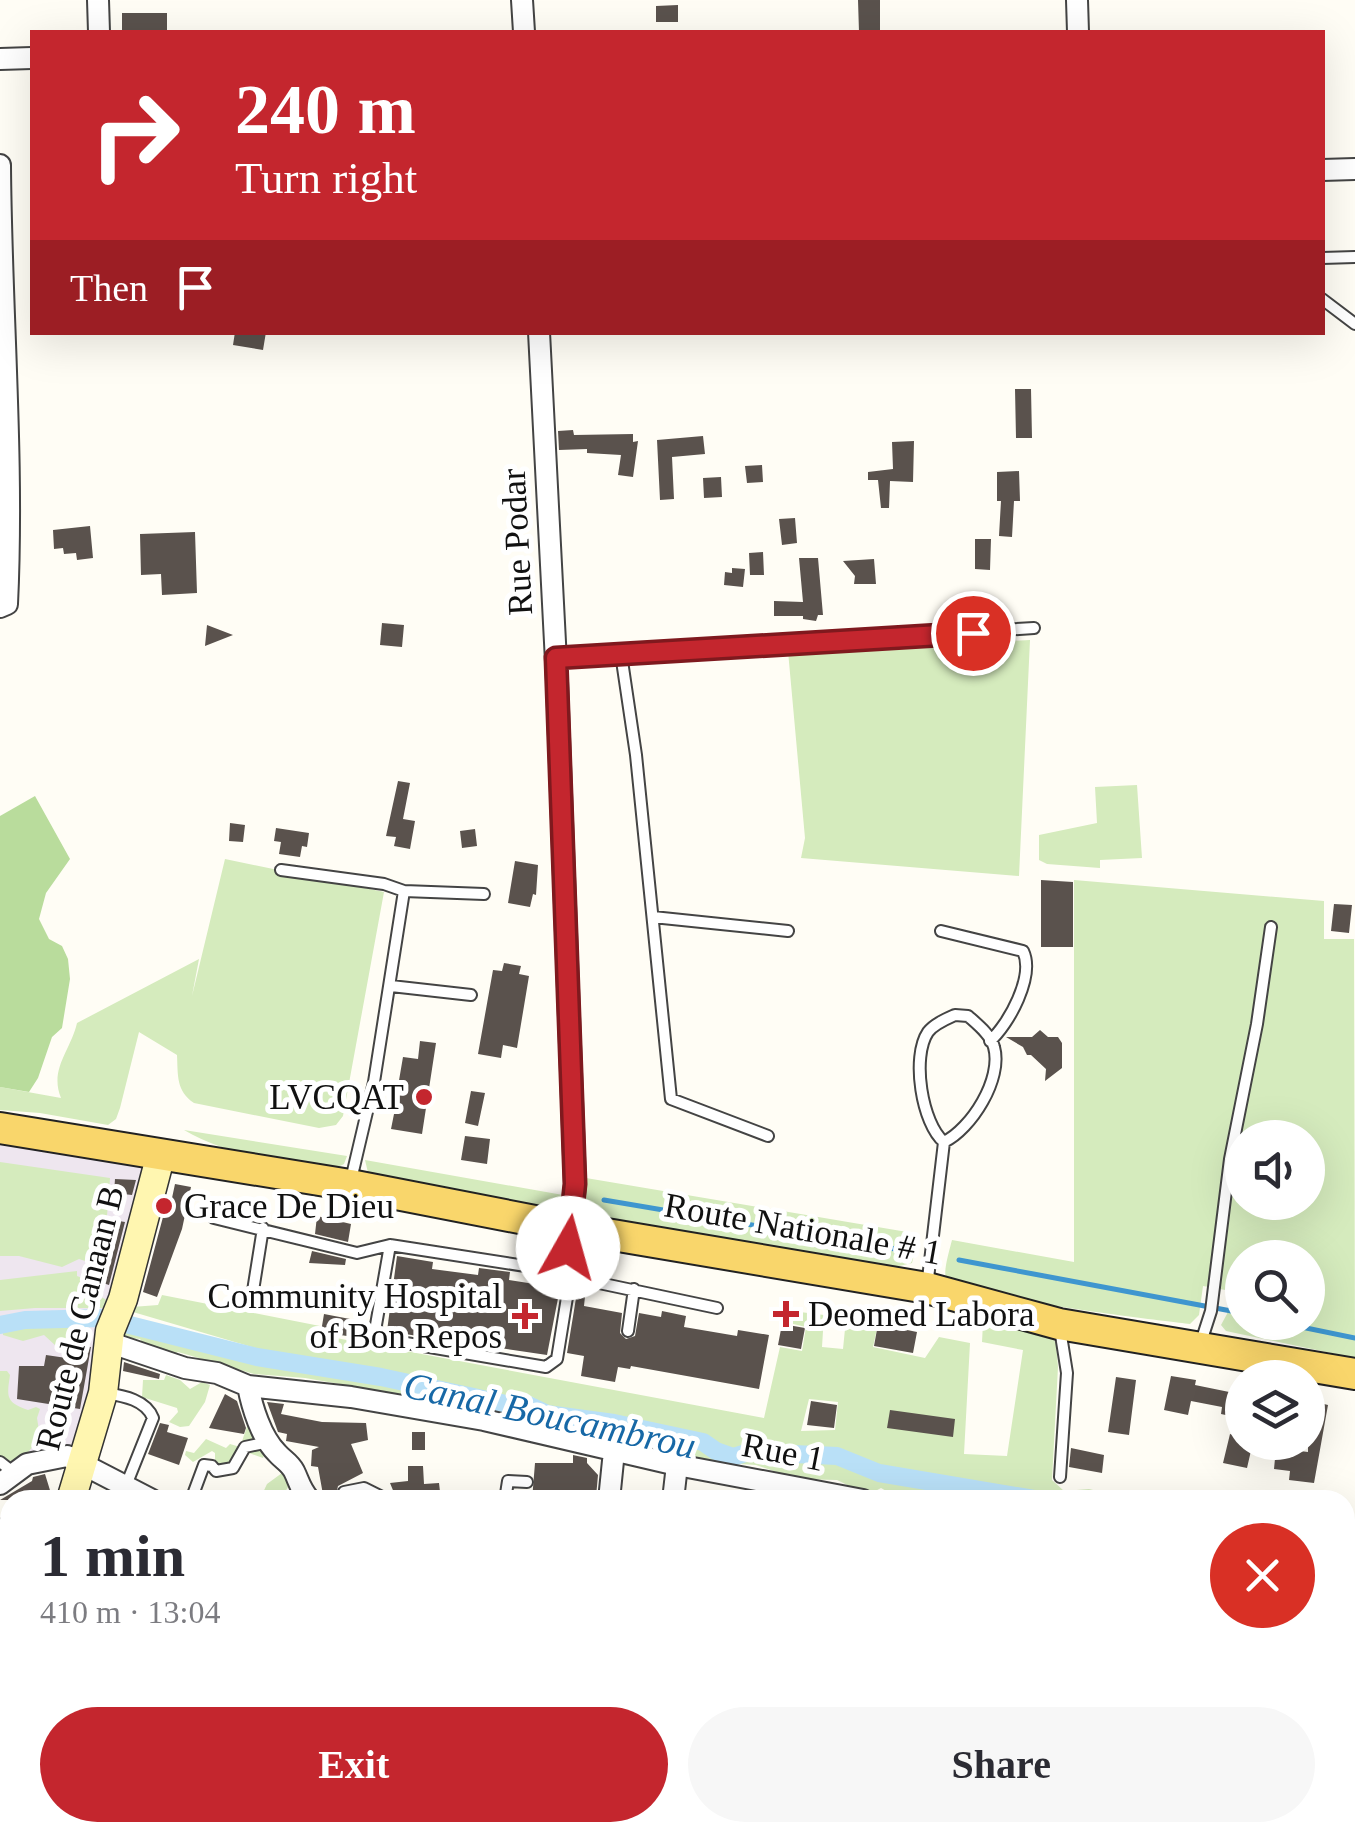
<!DOCTYPE html>
<meta charset="utf-8">
<style>
body{margin:0;font-family:"Times New Roman",serif;background:#f7f7f7;color:#2b2b33;height:100vh;display:flex;flex-direction:column;font-size:38px;white-space:nowrap}
*{box-sizing:border-box;margin:0}
p{font-size:32px;color:#7c7c81}
.icon{flex:none;width:55px;height:55px;fill:none;stroke:currentColor;stroke-width:2;stroke-linecap:round;stroke-linejoin:round}
.map{position:relative;flex:1;overflow:hidden}
.panel{position:absolute;left:0px;top:1490px;width:1355px;height:352px;display:flex;flex-direction:column;background:#fff;border-radius:30px 30px 0 0;box-shadow:0 10px 40px #0002}
.panel>*{flex:none}
.guide{position:absolute;left:30px;top:30px;width:1295px;height:305px;border-radius:0px;box-shadow:0 10px 40px #0002;background:#c4262e;color:#fff;overflow:hidden}
.buttons{position:absolute;left:1225px;top:1120px;display:grid;gap:20px}
.buttons a{display:grid;place-items:center;width:100px;height:100px;border-radius:50%;background:#fff;box-shadow:0 10px 40px #0002;font-size:50px}
.pin{position:absolute;display:grid;place-items:center;width:85px;height:85px;color:#fff;margin:-42px;border:5px solid #fff;border-radius:50%;box-shadow:0 2px 10px #0007}
.me{position:absolute;width:110px;margin:-55px;rotate:7deg;stroke-linejoin:round;filter:drop-shadow(0 0 8px #0008)}
.turn{display:flex;align-items:center;gap:35px;height:210px;padding:0 40px;font-size:45px}
.turn .icon{width:130px;height:130px;stroke-width:2.5}
.turn b{display:block;font-size:70px;line-height:85px}
.then{display:flex;align-items:center;height:95px;padding:0 40px;background:#0003;gap:20px;font-size:38px}
.round{display:grid;place-items:center;flex:none;width:105px;height:105px;border-radius:52px;background:#f7f7f7}
.overview{display:flex;align-items:center;justify-content:space-between;height:170px;padding:0 40px}
h1{font-size:60px;font-weight:700;line-height:75px}
.cta{display:flex;gap:20px;margin-top:auto;padding:20px 40px}
.cta a{flex:1;height:115px;border-radius:60px;background:#c4262e;color:#fff;font-size:40px;font-weight:700;line-height:115px;text-align:center}
.cta a+a{background:#f7f7f7;color:#2b2b33}
.map>svg:first-child{display:block}
.industrial{fill:#eee6ef}
.green{fill:#d5ebbd;fill-rule:evenodd}
.forest{fill:#b9dc9c}
.lines{fill:none;stroke-linecap:round;stroke-linejoin:round}
.stream{stroke:#3f96cf;stroke-width:5}
.canal{stroke:#b9e0f7;stroke-width:18}
.building{fill:#5a524d}
.lane-casing{stroke:#444;stroke-width:14}
.street-casing{stroke:#444;stroke-width:24}
.secondary-casing{stroke:#333;stroke-width:31}
.primary-casing{stroke:#222;stroke-width:34}
.lane{stroke:#fff;stroke-width:10}
.street{stroke:#fff;stroke-width:20}
.secondary{stroke:#fff6b0;stroke-width:28}
.primary{stroke:#f9d66b;stroke-width:30}
.route-casing{stroke:#7f191e;stroke-width:25}
.route{stroke:#c4262e;stroke-width:18}
.poi-dot{fill:#c4262e;stroke:#fff;stroke-width:4}
.labels{text-anchor:middle;dominant-baseline:central;stroke-width:10;stroke-linejoin:round;paint-order:stroke}
.street-label{font-size:35px;fill:#111;stroke:#fff}
.poi-label{font-size:35px;fill:#111;stroke:#fff;text-anchor:end}
.water-label{font-size:38px;font-style:italic;fill:#1768a6;stroke:#fff}
</style>
<div class="map">
<svg width="1355" height="1842" viewBox="0 0 1355 1842">
<rect width="100%" height="100%" fill="#fffdf5"/>
<path class="industrial" d="M0,1144L149,1169L73,1458L29,1467L0,1489Z"/>
<path class="green" d="M1030,640L1019,876L801,858L805,838L788,651Z
M1137,785L1142,858L1100,860V868L1047,864L1039,860V835L1097,823L1095,787Z
M225,859L384,892L343,1116L336,1125L319,1128L194,1103C176,1091 178,1075 177,1055L139,1032L120,1108L116,1119L108,1125L40,1113L0,1110V1087L61,1098C49,1069 71,1050 77,1023L199,959L192,996Z
M1074,880L1324,901V939H1354L1355,1358L1226,1331L1221,1325L1227,1314L1231,1291L1203,1286L1199,1315L1190,1324C1157,1320 957,1297 946,1277C943,1272 950,1248 952,1240L1074,1262ZM1242,1138H1308V1202H1242ZM1242,1258H1308V1322H1242Z
M184,1130L347,1156L344,1164L334,1169C282,1161 230,1157 184,1130Z
M365,1160L563,1195L552,1214L369,1177Z
M0,1162L110,1178L103,1266L88,1268L85,1261L79,1259L62,1267L19,1256H0Z
M586,1178L919,1234L912,1263L891,1268L593,1225L585,1206Z
M77,1271V1276L101,1285L97,1295L109,1301L107,1308H35L0,1311V1280Z
M162,1295L320,1326V1335L764,1418L780,1347L802,1351L806,1327L789,1323L792,1311L824,1315L822,1347L843,1349L846,1319L878,1324L873,1347L925,1358L939,1337L970,1343L964,1454L1007,1456L1023,1350L982,1342L983,1323L1049,1334L1056,1343L1058,1367L1052,1480L1064,1491L1089,1489L1134,1500H1053L880,1471L836,1453L742,1448C723,1453 709,1439 691,1435C650,1425 561,1419 531,1396L500,1399L265,1351L133,1312L132,1307L158,1305ZM809,1399L838,1402L835,1430L801,1431Z
M28,1314L95,1315L100,1318L88,1322L84,1334L76,1344L56,1346L44,1335L23,1341L3,1335L2,1319Z
M124,1330L148,1332L232,1354L361,1381L382,1380L471,1401L526,1408L549,1417L571,1419L637,1432L659,1441L707,1447L727,1459L748,1455L835,1458L878,1476L1017,1500H917L895,1496L881,1488L868,1495L837,1480L797,1479L756,1465L708,1462L533,1426L530,1420L523,1423L444,1402L305,1378L254,1374L178,1352L171,1356L145,1346L140,1339L120,1337Z
M0,1371H7L10,1375C7,1396 5,1402 28,1410L36,1407L40,1409L37,1418L40,1437L22,1460L10,1461L0,1456Z
M166,1375L180,1380L190,1389L202,1382L210,1385L205,1402L189,1426L180,1427L169,1422L178,1412L177,1408L142,1397L143,1380H164Z
M250,1418L266,1450L263,1458L246,1452L232,1464L215,1467V1453L212,1451L193,1462L185,1455L186,1451L194,1453L206,1439L226,1448L230,1444L240,1447Z
M282,1473L290,1484L280,1500L260,1499L267,1484Z
M1112,1833H1203L1204,1842H1113Z"/>
<path class="forest" d="M35,796L70,859L46,893L39,919L49,939L62,946L68,959L70,979L62,1028L52,1037L38,1078L29,1092L0,1087V816Z"/>
<g class="lines">
<path class="stream" d="M604,1200L907,1251
M959,1260L1242,1313
M1277,1322L1355,1338"/>
<path class="canal" d="M0,1325L25,1320L102,1318L257,1357L381,1377L506,1404H526L547,1414L614,1423L703,1442L716,1451L733,1457L749,1452L837,1456L879,1473L1040,1500
M1345,1565L1355,1566"/>
</g>
<path class="building" d="M858,0H880V32H859Z
M678,5V22H656V6Z
M122,13H167V32H122Z
M235,332H266L263,350L233,345Z
M1015,389H1031L1032,438H1016Z
M573,430L574,435L633,434V442L638,441L633,477L618,475L621,455L587,453V449L559,450L558,431Z
M703,436L705,454L672,457L674,499L660,500L657,440Z
M914,441L913,482L890,481L889,508H881L878,480H868V472L893,469L892,442Z
M762,465L763,482L747,483L745,466Z
M1019,471L1020,501H1014L1012,537L999,536L1001,501H997V472Z
M721,477L722,497L704,498L703,478Z
M795,518L797,543L782,545L779,519Z
M90,526L93,558L77,560L76,553L64,554L63,548L54,549L53,530Z
M195,532L197,593L162,595L161,574L141,575L140,534Z
M975,539H991L990,570L975,569Z
M763,552L764,575H750L749,553Z
M799,558H818L823,615H818L816,621L803,619V616H774V601L803,602Z
M874,559L876,584H854L855,576L843,561Z
M732,568L745,569L743,587L724,585L725,572L732,573Z
M382,623L404,625L402,647L380,645Z
M207,625L233,635L205,646Z
M398,781L410,783L403,819L415,821L410,849L394,846L396,837L386,836Z
M230,823L245,825L243,842L229,841Z
M276,828L309,833L307,847L302,846L300,857L279,854L281,842L274,841Z
M475,829L477,846L462,848L460,831Z
M515,861L538,865L536,895L533,894L530,907L508,903Z
M1041,880L1073,882V947H1041Z
M1334,904L1352,905L1349,933L1331,931Z
M504,963L521,966L519,974L529,976L517,1048L503,1045L501,1058L478,1054L493,970L502,971Z
M1040,1030L1048,1037H1058L1062,1043V1068L1045,1081L1046,1069L1031,1055H1027L1023,1047L1006,1037H1032Z
M420,1041L436,1043L422,1134L391,1129L395,1109L386,1107L389,1091L397,1092L403,1057L418,1059Z
M471,1091L485,1093L478,1126L465,1123Z
M465,1136L490,1139L487,1164L461,1160Z
M115,1179L136,1180L132,1195L114,1193Z
M175,1184L191,1187L182,1229L157,1297L143,1292L167,1202L172,1198Z
M317,1216L351,1224L348,1242L315,1234Z
M113,1220L125,1222L109,1285L100,1282Z
M312,1251L346,1259L345,1265L309,1263Z
M397,1256L433,1262L432,1269L478,1275L479,1268L510,1272L509,1280L560,1288L547,1355L500,1348L501,1336L477,1332L476,1338L467,1337L466,1344L387,1331Z
M576,1266L588,1268L584,1306L622,1313L620,1333L626,1339L635,1336L639,1313L661,1317L662,1311L686,1316L684,1327L737,1336L738,1330L769,1335L759,1389L631,1366L630,1369L618,1367L615,1382L581,1376L584,1356L567,1353L578,1286Z
M324,1314L350,1319L347,1336L321,1332Z
M782,1324L805,1328L801,1349L778,1345Z
M878,1324L917,1332L913,1353L874,1346Z
M83,1346L91,1347L80,1409L17,1399L19,1366H44L46,1355L80,1360Z
M124,1362L160,1374L159,1379L123,1371Z
M1171,1376L1196,1380L1195,1385L1239,1394L1235,1417L1221,1414L1222,1407L1191,1401L1188,1415L1164,1410Z
M1116,1377L1136,1380L1129,1435L1108,1432Z
M225,1394L237,1401L246,1428L244,1434L209,1428Z
M1308,1400L1328,1405L1314,1483L1289,1480L1290,1471L1274,1469L1276,1448L1308,1452Z
M811,1401L837,1405L834,1428L807,1425Z
M267,1402L284,1404L281,1414L322,1422L366,1423L368,1440L351,1444L363,1473L338,1486L336,1495L341,1500H324L318,1467L311,1466L312,1450L319,1447L286,1441L287,1434L278,1432Z
M890,1410L955,1419L953,1437L887,1428Z
M160,1423L169,1425L167,1432L188,1438L179,1465L148,1454Z
M412,1432H425V1450H412Z
M1230,1434L1242,1437V1442H1253L1247,1468L1223,1463Z
M1071,1448L1104,1455L1102,1473L1069,1467Z
M573,1455L587,1458V1463L598,1475L596,1497L584,1495V1500H532L535,1463H573Z
M408,1466H423L424,1484L439,1483L441,1500H397L390,1483L408,1481Z
M45,1474L53,1500H0L32,1481L33,1477Z"/>
<g class="lines">
<g class="lane-casing">
<path id="lane" d="M1322,258L1355,257
M1322,299L1355,324
M621,654L636,755L671,1099L768,1136
M557,658L1034,628
M281,870L384,884L404,891
M653,917L788,931
M941,931L1023,951C1035,976 1009,1024 990,1041
M391,986L471,995
M955,1015L968,1016C977,1024 991,1035 994,1047C1003,1079 971,1129 944,1142C922,1124 911,1057 928,1032C934,1024 946,1019 955,1015Z
M350,1184L374,1082L404,891L484,894
M214,1218L357,1253L390,1245L564,1272L571,1231
M602,1237L595,1277L599,1283L717,1308
M390,1245L376,1325L377,1338L546,1367L557,1359L569,1285L564,1272
M927,1287L944,1142
M252,1297L263,1228
M628,1331L634,1289
M1200,1345L1211,1311L1230,1159L1257,1024L1271,927
M106,1393C124,1396 146,1400 153,1418L125,1488
M0,1462L14,1473
M1060,1477L1067,1373L1060,1329
M344,1492L364,1488L388,1500
M191,1500L204,1465L212,1466L216,1471L233,1468L245,1447L269,1442
M505,1500L508,1481L527,1482
M0,1525L10,1523
M444,1832L448,1842
M569,1842L571,1832"/>
</g>
<g class="street-casing">
<path id="street" d="M98,0L99,32
M522,0L524,32
M1077,0L1078,32
M0,59L32,58
M0,165C1,311 14,458 7,604L0,607
M1322,170L1355,169
M539,332L557,681L575,1184L571,1228
M108,1342L185,1368L217,1373L248,1386L351,1397L484,1420L677,1465L863,1500
M248,1386C252,1407 261,1437 277,1453C283,1460 289,1462 294,1471C299,1481 300,1489 309,1499
M0,1484L27,1464L67,1456L152,1500
M609,1500L614,1451
M673,1500L677,1465
M1345,1595L1355,1598
M0,1780L10,1781
M253,1832L256,1842
M606,1832L652,1842
M1297,1832L1298,1842
M486,1842L489,1832
M731,1842L734,1832
M819,1842L822,1832
M1040,1842V1832
M1355,1842V1841"/>
</g>
<g class="secondary-casing">
<path id="secondary" d="M71,1500L103,1393L110,1331L123,1299L161,1154
M0,1704L10,1680"/>
</g>
<g class="primary-casing">
<path id="primary" d="M0,1128L350,1185L571,1228L927,1288L1059,1324L1355,1374"/>
</g>
<use href="#lane" class="lane"/>
<use href="#street" class="street"/>
<use href="#secondary" class="secondary"/>
<use href="#primary" class="primary"/>
</g>
<g class="lines">
<g class="route-casing">
<path id="route" d="M568,1248L575,1184L556,658L973,633"/>
</g>
<use href="#route" class="route"/>
</g>
<g class="poi-dot">
<circle cx="424" cy="1097" r="10"/>
<circle cx="164" cy="1206" r="10"/>
<path d="M781 1299h10v10h10v10h-10v10h-10v-10h-10v-10h10z"/>
<path d="M520 1301h10v10h10v10h-10v10h-10v-10h-10v-10h10z"/>
</g>
<g class="labels">
<g class="street-label">
<text transform="translate(517 542) rotate(-93)">Rue Podar</text>
<text transform="translate(803 1229) rotate(10)">Route Nationale # 1</text>
<text transform="translate(80 1318) rotate(-76)">Route de Canaan B</text>
<text transform="translate(783 1452) rotate(11)">Rue 1</text>
</g>
<g class="poi-label">
<text x="404" y="1097">LVCQAT</text>
<text x="184" y="1206" text-anchor="start">Grace De Dieu</text>
<text x="502" y="1296">Community Hospital<tspan x="502" dy="40">of Bon Repos</tspan></text>
<text x="808" y="1314" text-anchor="start">Deomed Labora</text>
</g>
<g class="water-label">
<text transform="translate(550 1415) rotate(12)">Canal Boucambrou</text>
</g>
</g>
</svg>
<div class="buttons">
<a><svg class="icon" aria-label="sound" viewBox="0 0 24 24"><path d="M4 9h4l5-4v14l-5-4H4zM17 9q2 3 0 6"/></svg></a>
<a><svg class="icon" aria-label="search" viewBox="0 0 24 24"><circle cx="10" cy="10" r="6"/><path d="M15 15l6 6"/></svg></a>
<a><svg class="icon" aria-label="layers" viewBox="0 0 24 24"><path d="M12 4l9 5-9 5-9-5zM3 14l9 5 9-5"/></svg></a>
</div>
<div class="pin" style="left:973px;top:633px;background:#d93025"><svg class="icon" aria-label="arrive" viewBox="0 0 24 24"><path d="M6 21V4h12l-3 4 3 4H6"/></svg></div>
<svg class="me" style="left:568px;top:1248px" viewBox="-20 -20 40 40"><circle r="19" fill="#fff"/><path d="M0-13L10 11 0 6-10 11z" fill="#c4262e"/></svg>
<div class="guide">
<div class="turn"><svg class="icon" aria-label="right" viewBox="0 0 24 24"><path d="M7 20v-9h11M14 6l5 5-5 5"/></svg><div><b>240 m</b>Turn right</div></div>
<div class="then">Then<svg class="icon" aria-label="arrive" viewBox="0 0 24 24"><path d="M6 21V4h12l-3 4 3 4H6"/></svg></div>
</div>
<section class="panel">
<div class="overview"><div><h1>1 min</h1><p>410 m · 13:04</p></div><a class="round" style="background:#d93025;color:#fff"><svg class="icon" aria-label="close" viewBox="0 0 24 24"><path d="M6 6l12 12M18 6L6 18"/></svg></a></div>
<div class="cta"><a>Exit</a><a>Share</a></div>
</section>
</div>
